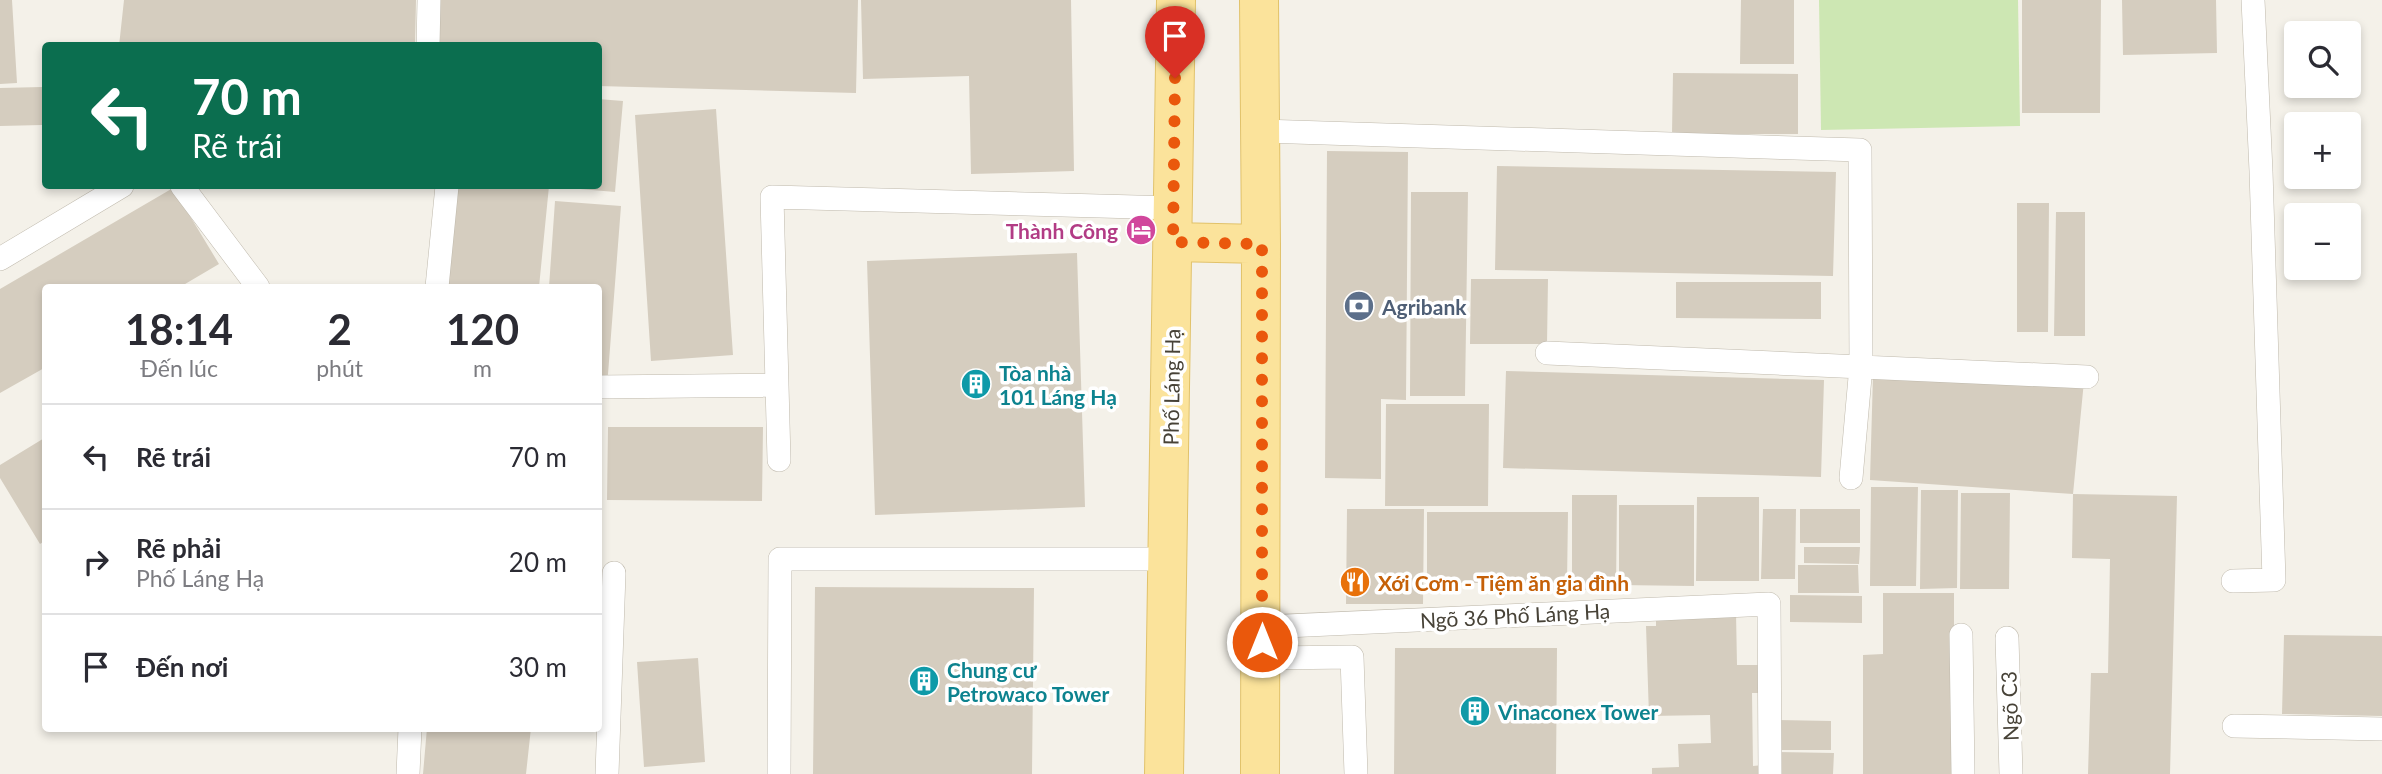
<!DOCTYPE html>
<html lang="vi">
<meta charset="utf-8">
<style>
body{margin:0;font-family:Lato,sans-serif;background:#f7f7f7;color:#2b2b33;height:100vh;display:flex;flex-direction:column;font-size:26px;white-space:nowrap}
*{box-sizing:border-box;margin:0}
p{font-size:23px;color:#7c7c81}
.icon{flex:none;width:38px;height:38px;fill:none;stroke:currentColor;stroke-width:2;stroke-linecap:round;stroke-linejoin:round}
.map{position:relative;flex:1;overflow:hidden}
.side{position:absolute;left:42px;top:284px;width:560px;height:448px;display:flex;flex-direction:column;background:#fff;border-radius:7px;box-shadow:0 4px 10px #0003}
.side>*{flex:none}
.hud{position:absolute;left:42px;top:42px;width:560px;height:147px;border-radius:7px;box-shadow:0 4px 10px #0003;background:#0b6e4f;color:#fff;overflow:hidden}
.buttons{position:absolute;left:2284px;top:21px;display:grid;gap:14px}
.buttons a{display:grid;place-items:center;width:77px;height:77px;border-radius:7px;background:#fff;box-shadow:0 4px 10px #0003;font-size:35px}
.pin{position:absolute;display:grid;place-items:center;width:60px;height:60px;color:#fff;margin:-72px -30px;border-radius:50% 50% 50% 0;rotate:-45deg;box-shadow:0 0 7px #0007}
.pin .icon{rotate:45deg}
.me{position:absolute;width:77px;margin:-38px;rotate:0deg;stroke-linejoin:round;filter:drop-shadow(0 0 5px #0008)}
.turn{display:flex;align-items:center;gap:24px;height:147px;padding:0 35px;font-size:32px}
.turn .icon{width:91px;height:91px;stroke-width:2.5}
.turn b{display:block;font-size:49px;line-height:60px}
.eta{display:flex;justify-content:space-evenly;align-items:center;height:119px;text-align:center}
.eta b{font-size:42px;font-weight:700;line-height:49px}
ul{padding:0;list-style:none}
li{display:flex;align-items:center;gap:21px;height:105px;padding:0 35px;border-top:2px solid #e1e1e2}
li div{flex:1}
li b{display:block;font-size:26px}
li em{font-style:normal}
.map>svg:first-child{display:block}
.green{fill:#cde7b3}
.building{fill:#d5cdbf}
.lines{fill:none;stroke-linecap:round;stroke-linejoin:round}
.service-casing{stroke:#bfb9ac;stroke-width:24}
.primary-casing{stroke:#e1c26a;stroke-width:40}
.service{stroke:#fff;stroke-width:23}
.primary{stroke:#fbe39b;stroke-width:38}
.route{stroke:#ea580c;stroke-width:12;stroke-dasharray:0 21.6}
.labels{text-anchor:middle;dominant-baseline:central;stroke-width:7;stroke-linejoin:round;paint-order:stroke}
.hotel-label{font-size:21px;font-weight:bold;fill:#b23c85;stroke:#fff;text-anchor:end}
.service-label{font-size:21px;font-weight:bold;fill:#4e5e75;stroke:#fff;text-anchor:start}
.culture-label{font-size:21px;font-weight:bold;fill:#0d838f;stroke:#fff;text-anchor:start}
.street-label{font-size:21px;fill:#474237;stroke:#fff}
.food-label{font-size:21px;font-weight:bold;fill:#c56008;stroke:#fff;text-anchor:start}
</style>
<div class="map">
<svg width="2382" height="774" viewBox="0 0 2382 774">
<rect width="100%" height="100%" fill="#f4f1e9"/>
<path class="green" d="M1819,0H2018L2020,126L1821,130Z"/>
<path class="building" d="M0,0H12L17,83L0,84Z
M124,0H416L415,46H119Z
M434,0H858L856,93L598,86V46H433Z
M861,0H1071L1074,171L971,174L969,76L863,79Z
M1741,0H1794V64H1740Z
M2022,0H2101L2100,113H2022Z
M2122,0H2216L2217,53L2123,55Z
M1673,73L1798,74V134H1672Z
M42,87V125L0,126V88Z
M598,99L623,101L615,192L557,187V186H598Z
M716,109L733,355L651,361L635,115Z
M1327,151L1408,152L1406,400L1381,399V479L1325,478Z
M1497,166L1836,172L1833,276L1495,270Z
M458,186H549L539,287H448Z
M173,188L219,264L180,287H46V367L0,393V289Z
M1411,192H1468L1465,396H1410Z
M555,201L621,206L607,387H598V287H549Z
M2017,203H2049L2048,332H2017Z
M2056,212H2085V336H2054Z
M1077,253L1085,507L875,515L867,261Z
M1471,279H1548L1547,344H1470Z
M1676,282H1821V319L1676,318Z
M1506,371L1824,380L1821,477L1503,468Z
M1873,375L2084,381L2073,494L1870,480Z
M1386,404H1489L1488,506H1385Z
M608,427H763L762,501L607,500Z
M46,437V540L40,544L0,478V465Z
M1871,487H1918L1916,586H1870Z
M1921,490H1958L1957,588L1920,589Z
M1961,493H2010L2009,589H1960Z
M2073,494L2177,496L2170,774H2088L2091,673H2108L2110,559L2072,558Z
M1572,495H1617L1616,590H1572Z
M1697,497H1759V581H1696Z
M1619,505H1694V586L1619,585Z
M1347,509H1424L1423,604H1346Z
M1763,509H1796L1795,579H1761Z
M1800,509H1860V543H1800Z
M1427,512H1568L1567,583H1427Z
M1804,547H1860L1859,564L1804,563Z
M1798,565H1858L1859,593H1798Z
M815,587L1034,588L1032,774H813Z
M1883,593H1954V774H1863V655L1883,654Z
M1790,595L1862,596V623L1790,622Z
M1736,613L1737,665H1762L1763,693H1752L1753,766L1763,765V774H1652V768L1679,767L1678,744L1711,743L1710,715L1649,716L1646,626H1656V615Z
M2284,635L2382,636V716L2282,714Z
M1395,648H1557L1556,774H1394Z
M698,658L705,762L644,767L637,662Z
M1778,720L1831,721V750H1778Z
M427,728H531L526,774H423Z
M1774,752L1834,753L1833,774H1774Z"/>
<g class="lines">
<g class="service-casing">
<path id="service" d="M428,46L429,0
M1261,131L1860,150L1861,366L1851,478
M182,186L258,287
M0,259L122,186
M437,287L447,186
M1547,353L2087,377
M598,387L777,385
M779,460L772,197L1174,208
M2233,581L2274,580L2261,171L2253,0
M1262,627L1769,604L1770,774
M1961,635L1963,774
M2007,638L2011,774
M1262,658L1352,657L1356,774
M2234,726L2382,729
M408,774L410,728
M607,774L614,573
M779,774L780,559H1168"/>
</g>
<g class="primary-casing">
<path id="primary" d="M1259,0L1261,244L1260,774
M1173,242L1261,244
M1164,774L1176,0"/>
</g>
<use href="#service" class="service"/>
<use href="#primary" class="primary"/>
</g>
<g class="lines">
<path class="route" d="M1175,78L1173,242L1262,244V642"/>
</g>
<defs>
<g id="hotel-disc" transform="scale(1.575)"><circle r="9.5" fill="#d1479c" stroke="#fff"/><path d="M-6-4.5h1.5V1H6V5H4.5V3h-9V5H-6ZM-4 0a1.8 1.8 0 1 1 3.6 0ZM.5 0V-2.5h3Q6-2.5 6 0Z" fill="#fff"/></g>
<g id="bank-disc" transform="scale(1.575)"><circle r="9.5" fill="#5c6f8a" stroke="#fff"/><path d="M-6-4H6V4H-6ZM0-2.3a2.3 2.3 0 1 0 0 4.6a2.3 2.3 0 1 0 0-4.6Z" fill="#fff"/></g>
<g id="building-disc" transform="scale(1.575)"><circle r="9.5" fill="#0f9aa8" stroke="#fff"/><path d="M-4-6H4V6H1V3H-1V6H-4ZM-2.5-4.3h1.7v1.8h-1.7ZM.8-4.3h1.7v1.8H.8ZM-2.5-1h1.7V.8h-1.7ZM.8-1h1.7V.8H.8Z" fill="#fff"/></g>
<g id="restaurant-disc" transform="scale(1.575)"><circle r="9.5" fill="#e8710a" stroke="#fff"/><path d="M-5-6h1v4h1v-4h1v4h1v-4h1v5L-1.5 .5V6h-2V.5L-5-1ZM5-6V6H3V1.5H1.5Q1.5-4 5-6Z" fill="#fff"/></g>
</defs>
<g fill-rule="evenodd">
<use href="#hotel-disc" x="1141" y="230"/>
<use href="#bank-disc" x="1359" y="306"/>
<use href="#building-disc" x="976" y="384"/>
<use href="#restaurant-disc" x="1355" y="582"/>
<use href="#building-disc" x="924" y="681"/>
<use href="#building-disc" x="1475" y="711"/>
</g>
<g class="labels">
<g class="hotel-label">
<text x="1118" y="230">Thành Công</text>
</g>
<g class="service-label">
<text x="1382" y="306">Agribank</text>
</g>
<g class="culture-label">
<text x="999" y="372">Tòa nhà<tspan x="999" dy="24">101 Láng Hạ</tspan></text>
<text x="947" y="669">Chung cư<tspan x="947" dy="24">Petrowaco Tower</tspan></text>
<text x="1498" y="711">Vinaconex Tower</text>
</g>
<g class="street-label">
<text transform="translate(1171 387) rotate(-89)">Phố Láng Hạ</text>
<text transform="translate(1515 615) rotate(-3)">Ngõ 36 Phố Láng Hạ</text>
<text transform="translate(2009 706) rotate(-92)">Ngõ C3</text>
</g>
<g class="food-label">
<text x="1378" y="582">Xới Cơm - Tiệm ăn gia đình</text>
</g>
</g>
</svg>
<div class="buttons">
<a><svg class="icon" aria-label="search" viewBox="0 0 24 24"><circle cx="10" cy="10" r="6"/><path d="M15 15l6 6"/></svg></a>
<a>+</a>
<a>−</a>
</div>
<div class="pin" style="left:1175px;top:78px;background:#d93025"><svg class="icon" aria-label="arrive" viewBox="0 0 24 24"><path d="M6 21V4h12l-3 4 3 4H6"/></svg></div>
<svg class="me" style="left:1262px;top:642px" viewBox="-20 -20 40 40"><circle r="17" fill="#ea580c" stroke="#fff" stroke-width="3"/><path d="M0-11L8 9 0 5-8 9z" fill="#fff"/></svg>
<div class="hud">
<div class="turn"><svg class="icon" aria-label="left" viewBox="0 0 24 24"><path d="M17 20v-9H6M10 6l-5 5 5 5"/></svg><div><b>70 m</b>Rẽ trái</div></div>
</div>
<section class="side">
<div class="eta">
<div><b>18:14</b><p>Đến lúc</p></div>
<div><b>2</b><p>phút</p></div>
<div><b>120</b><p>m</p></div>
</div>
<ul>
<li><svg class="icon" aria-label="left" viewBox="0 0 24 24"><path d="M17 20v-9H6M10 6l-5 5 5 5"/></svg><div><b>Rẽ trái</b></div><em>70 m</em></li>
<li><svg class="icon" aria-label="right" viewBox="0 0 24 24"><path d="M7 20v-9h11M14 6l5 5-5 5"/></svg><div><b>Rẽ phải</b><p>Phố Láng Hạ</p></div><em>20 m</em></li>
<li><svg class="icon" aria-label="arrive" viewBox="0 0 24 24"><path d="M6 21V4h12l-3 4 3 4H6"/></svg><div><b>Đến nơi</b></div><em>30 m</em></li>
</ul>
</section>
</div>
